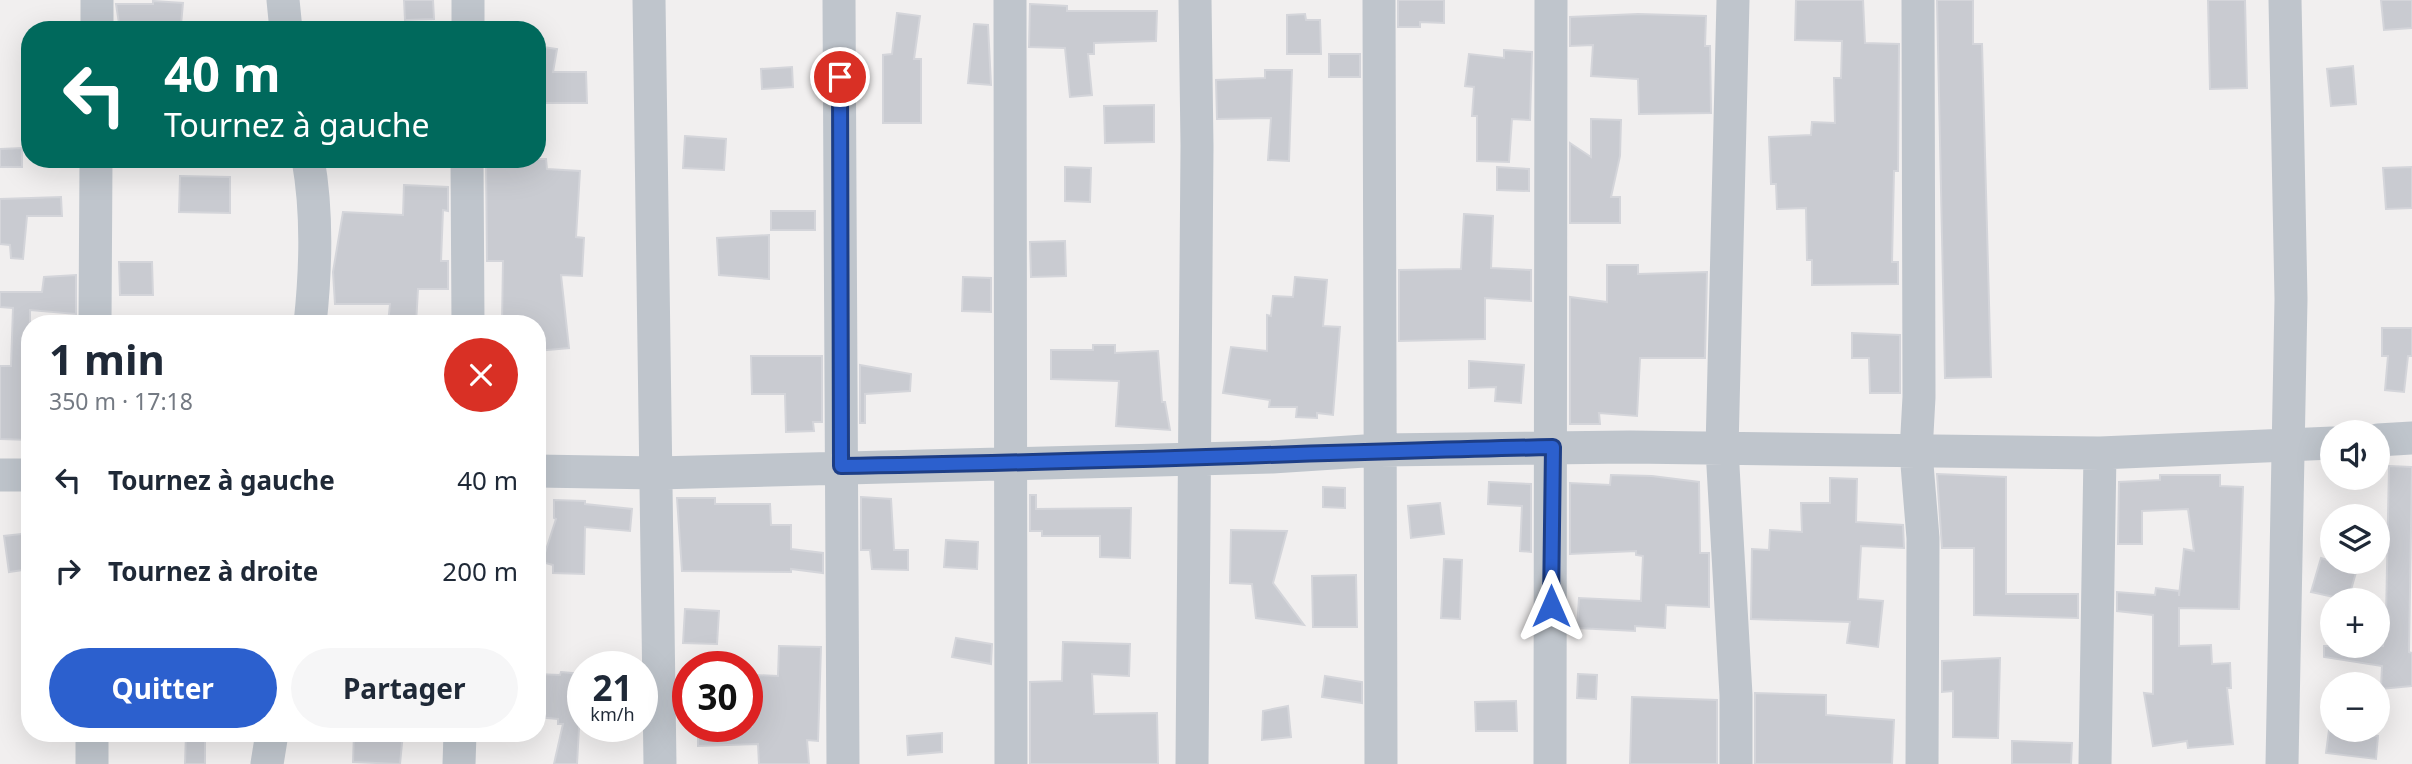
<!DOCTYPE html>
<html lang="fr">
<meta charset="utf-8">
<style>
body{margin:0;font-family:"Noto Sans",sans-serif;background:#f6f6f7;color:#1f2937;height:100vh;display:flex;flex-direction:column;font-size:26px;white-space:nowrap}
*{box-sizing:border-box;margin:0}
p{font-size:23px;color:#747a83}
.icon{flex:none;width:38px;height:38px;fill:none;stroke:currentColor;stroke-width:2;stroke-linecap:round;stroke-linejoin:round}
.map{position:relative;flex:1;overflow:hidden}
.panel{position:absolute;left:21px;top:315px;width:525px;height:427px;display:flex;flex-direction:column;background:#fff;border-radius:28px;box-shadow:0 7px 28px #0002}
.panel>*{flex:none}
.guide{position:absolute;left:21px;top:21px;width:525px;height:147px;border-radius:28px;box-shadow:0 7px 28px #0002;background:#00695c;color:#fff;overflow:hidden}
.tools{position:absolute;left:2320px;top:420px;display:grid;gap:14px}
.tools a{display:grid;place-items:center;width:70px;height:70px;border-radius:50%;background:#fff;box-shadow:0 7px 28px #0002;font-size:35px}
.speed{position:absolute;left:567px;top:651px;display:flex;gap:14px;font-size:35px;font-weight:700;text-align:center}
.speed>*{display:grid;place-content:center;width:91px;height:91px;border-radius:50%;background:#fff;box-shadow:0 7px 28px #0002;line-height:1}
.speed small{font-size:18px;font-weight:400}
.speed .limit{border:10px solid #d22;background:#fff;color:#111}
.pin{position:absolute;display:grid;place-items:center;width:60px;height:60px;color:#fff;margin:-30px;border:4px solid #fff;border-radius:50%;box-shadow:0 2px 7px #0007}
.me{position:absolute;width:77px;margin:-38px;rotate:0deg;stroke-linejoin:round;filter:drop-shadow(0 0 5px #0008)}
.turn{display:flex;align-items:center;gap:24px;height:147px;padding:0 28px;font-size:32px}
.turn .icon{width:91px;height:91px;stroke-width:2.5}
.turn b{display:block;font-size:49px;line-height:60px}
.round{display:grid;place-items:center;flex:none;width:74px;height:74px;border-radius:37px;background:#f6f6f7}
.summary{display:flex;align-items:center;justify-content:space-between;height:119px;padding:0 28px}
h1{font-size:42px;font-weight:700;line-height:52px}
.button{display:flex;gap:14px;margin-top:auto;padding:14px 28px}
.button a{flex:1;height:80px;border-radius:42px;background:#2c60ce;color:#fff;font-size:28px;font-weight:700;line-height:80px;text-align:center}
.button a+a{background:#f6f6f7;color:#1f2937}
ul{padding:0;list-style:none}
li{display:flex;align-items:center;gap:21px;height:91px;padding:0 28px}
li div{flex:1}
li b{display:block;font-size:26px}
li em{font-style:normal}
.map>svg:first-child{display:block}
.building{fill:#c9cbd1;stroke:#d4d5da;stroke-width:2}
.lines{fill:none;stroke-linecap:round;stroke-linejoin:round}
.minor{stroke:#bfc5cc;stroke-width:33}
.route-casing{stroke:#1d3e86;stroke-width:18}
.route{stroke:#2c60ce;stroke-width:12}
</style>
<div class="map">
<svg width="2412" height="764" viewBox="0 0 2412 764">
<rect width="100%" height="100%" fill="#f1efef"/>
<path class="building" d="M404,0H433L434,19L405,20Z
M1398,0H1444V23L1420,22V27H1398Z
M1796,0H1863L1865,43L1899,44L1898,171H1894L1892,262H1898V284L1812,285V260H1807L1806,208L1777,209L1776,184H1771L1769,137L1811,135L1812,122L1835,123L1834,78H1841L1842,41L1795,40Z
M1937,0H1973V44H1982L1991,377L1945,378Z
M2208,0H2245L2247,88L2210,89Z
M2381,0H2412V28L2384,30Z
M153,1L183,3L181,25L142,22V30H120L116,4H153Z
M1030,4L1067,6V11H1157L1156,41L1094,43V54H1088L1092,95L1070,97L1065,48L1029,47Z
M897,13L920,16L914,59H921V123H883V55L892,54Z
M1305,14L1306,20H1320L1321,54H1287V15Z
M1638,14L1706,16L1705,46H1710L1711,113L1639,114L1638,79L1591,76L1593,45L1570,46V17Z
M974,24L988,25L991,85L968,83Z
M537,46L557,49L553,72H586L587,103H537Z
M1504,50L1532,52L1530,120L1512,119L1509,162L1477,161V116H1472L1474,87L1465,86L1469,54L1504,58Z
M1329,54H1360V77H1329Z
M2353,66L2356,104L2331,106L2327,69Z
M792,67L793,87L762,89L761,69Z
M1265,70H1292L1289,161L1268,160L1271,118L1217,119L1216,80L1265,78Z
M1154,105V142L1105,143L1104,106Z
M1591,119L1621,120L1620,156L1611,197H1620V223H1570V143L1591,157Z
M685,136L726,139L724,170L683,168Z
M22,148V167H0V149Z
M486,159H546L547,169L580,171L576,237L584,238L582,276L561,275L569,348L537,351V324H502L503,261H487Z
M1065,167L1091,168L1090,202L1065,201Z
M1497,167L1529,169V191L1497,190Z
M2412,167V208L2386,209L2383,168Z
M180,176L230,177V213L179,212Z
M404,185L448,187V211L443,210L441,261H448V289H418L416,324H388L390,304H335L333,272L343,212L403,215Z
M61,197L62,216H27L23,259L11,258L10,245L0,244V199Z
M771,211H815V230H771Z
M1464,214L1493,216L1491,268L1531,270V301L1485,298V339L1399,341V270L1461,269Z
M769,235V279L719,275L717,238Z
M1065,241L1066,276L1031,277L1030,242Z
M119,262H152L153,295H120Z
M1607,265H1638V274L1707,272L1705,358H1640L1637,416L1599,413L1600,424H1570V297L1607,302Z
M76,275V314L30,310V440L0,439V366H11L13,308L0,307V292H42L44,277Z
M963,277L991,278V312L962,311Z
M1295,277L1327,280L1323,326L1340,327L1333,415L1317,413V418L1296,417L1297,407H1269L1270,400L1223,393L1231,347L1267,351V315L1271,316L1273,296L1293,297Z
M2382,328H2412V356H2408L2404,392L2385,390L2388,356H2382Z
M1852,333L1900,335V393H1870L1869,358H1852Z
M1093,345H1115V353L1158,351L1162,402H1165L1170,430L1116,426L1119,381L1051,379V350H1093Z
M751,356H822V422H813L814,431L786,432L785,394H752Z
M1469,361L1524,365L1521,403L1495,401L1496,387L1469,388Z
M860,365L911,374L910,391L865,394V423H860Z
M2389,466L2412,467L2409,652L2412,653V686L2381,689L2382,666L2324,657V646H2383L2384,618L2386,619Z
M1937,474L2006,477V594H2078V618L1974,615V548H1942Z
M1611,475L1652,476L1699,482L1700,553H1709V607L1666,605L1665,628L1635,626V631L1577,628L1579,598L1641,601L1643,556L1636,555V551L1570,554V483L1610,485Z
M2160,475H2220V486L2243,487L2239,609L2179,608V646L2211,645L2212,664L2230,663L2231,688H2227L2233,744L2188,748L2187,741L2153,746L2144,693L2153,694V615L2117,611V592L2155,595L2156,588L2179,591V596L2184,549L2194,551L2188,509L2142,511V544H2118L2119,482L2160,480Z
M1830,478L1857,479L1856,522L1903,525L1904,548L1861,546L1858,599L1883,601L1878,647L1847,643L1850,622L1751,619L1752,549L1769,550L1770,530L1802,532L1801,503H1830Z
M1489,482L1531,484V552L1520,551L1522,506L1488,504Z
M1323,487L1345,488V508L1323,507Z
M1030,495H1036V509L1131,508L1130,558L1100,557V536H1042V531H1030Z
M861,497L891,499L894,550H908V570L872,569L870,550H861Z
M677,498H715V504H770L771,525H791V549L823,553V573L791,569V572L682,571Z
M554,500L585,501V504L632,509L630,531L585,527L584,574L553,573V565L542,562L556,519L554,518Z
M1440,503L1444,534L1411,538L1408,506Z
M1231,530L1287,531L1273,583L1304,625L1256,618L1252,584L1230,583Z
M30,533V569L9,572L4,536Z
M946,540L978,542L977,569L944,567Z
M2321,558L2357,569L2348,600L2311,592Z
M1444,559L1462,560L1460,619L1441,618Z
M1356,575L1357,627H1313L1312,576Z
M685,609L719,611L717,644L683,643Z
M956,638L992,644L991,664L952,657Z
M1063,642L1130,644L1129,676L1092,674L1094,714L1157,713L1158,764H1030V682L1062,681Z
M779,646L821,647L818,741L807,740L809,764H759L758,744L698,746V726H752L755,675L778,676Z
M2000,658L1998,738L1953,737V691L1942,692V661Z
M561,672L582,674L577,764H554L563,724H558V719L537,717V674L560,675Z
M1578,674L1597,675L1596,699L1577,698Z
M1325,676L1362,682V703L1322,697Z
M1755,693L1826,695V715L1894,720L1892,764H1755Z
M1632,697L1717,700V764H1630Z
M1516,701L1517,731H1476L1475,702Z
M1288,706L1291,737L1262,740L1263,711Z
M2329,730L2378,736L2376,759L2326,753Z
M186,733H205V764H185Z
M354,733H403L400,764L353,762Z
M942,733V752L908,755L907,736Z
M2012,741L2072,743L2071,764H2012Z"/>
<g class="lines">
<path class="minor" d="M283,0L286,30
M649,0L660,764
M839,0L843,764
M1010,0L1011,764
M1379,0L1381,764
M1733,0L1722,449L1736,695V764
M1918,0L1919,397L1916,452L1923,538L1922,764
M97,30V0
M468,30V0
M308,159C318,214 316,269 310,324
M467,159L468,324
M95,324L96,159
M2378,440L2412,438
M537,471L657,473L1272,457L1380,450L1630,447L2100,453L2333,443
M0,475H30
M92,764V733
M267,764L272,733
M459,764L460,733
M1192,764L1197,146L1195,0
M1550,764L1551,0
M2095,764L2100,453
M2282,764L2291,299L2285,0"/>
</g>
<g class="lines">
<g class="route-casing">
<path id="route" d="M840,77L841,466C1078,463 1315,452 1553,447L1551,606"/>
</g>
<use href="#route" class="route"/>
</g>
</svg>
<div class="tools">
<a><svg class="icon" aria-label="sound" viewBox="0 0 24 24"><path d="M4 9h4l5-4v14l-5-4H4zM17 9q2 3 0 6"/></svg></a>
<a><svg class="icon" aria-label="layers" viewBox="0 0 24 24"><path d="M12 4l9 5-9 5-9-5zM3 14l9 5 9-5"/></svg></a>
<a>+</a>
<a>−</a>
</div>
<div class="speed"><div>21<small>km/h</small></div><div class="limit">30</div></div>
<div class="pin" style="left:840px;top:77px;background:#d93025"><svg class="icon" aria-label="arrive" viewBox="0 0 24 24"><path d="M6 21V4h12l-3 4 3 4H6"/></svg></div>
<svg class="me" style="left:1551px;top:606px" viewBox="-20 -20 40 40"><path d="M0-17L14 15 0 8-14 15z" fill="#2c60ce" stroke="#fff" stroke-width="4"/></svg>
<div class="guide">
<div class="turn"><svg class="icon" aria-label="left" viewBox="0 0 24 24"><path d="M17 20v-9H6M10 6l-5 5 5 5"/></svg><div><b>40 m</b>Tournez à gauche</div></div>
</div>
<section class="panel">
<div class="summary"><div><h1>1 min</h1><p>350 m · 17:18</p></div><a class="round" style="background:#d93025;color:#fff"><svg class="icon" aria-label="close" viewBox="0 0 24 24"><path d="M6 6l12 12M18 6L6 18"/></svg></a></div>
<ul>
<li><svg class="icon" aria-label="left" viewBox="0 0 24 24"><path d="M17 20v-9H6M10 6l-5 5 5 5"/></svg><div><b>Tournez à gauche</b></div><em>40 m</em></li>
<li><svg class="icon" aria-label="right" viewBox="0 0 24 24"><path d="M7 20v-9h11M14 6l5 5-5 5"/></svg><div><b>Tournez à droite</b></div><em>200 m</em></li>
</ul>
<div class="button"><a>Quitter</a><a>Partager</a></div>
</section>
</div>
